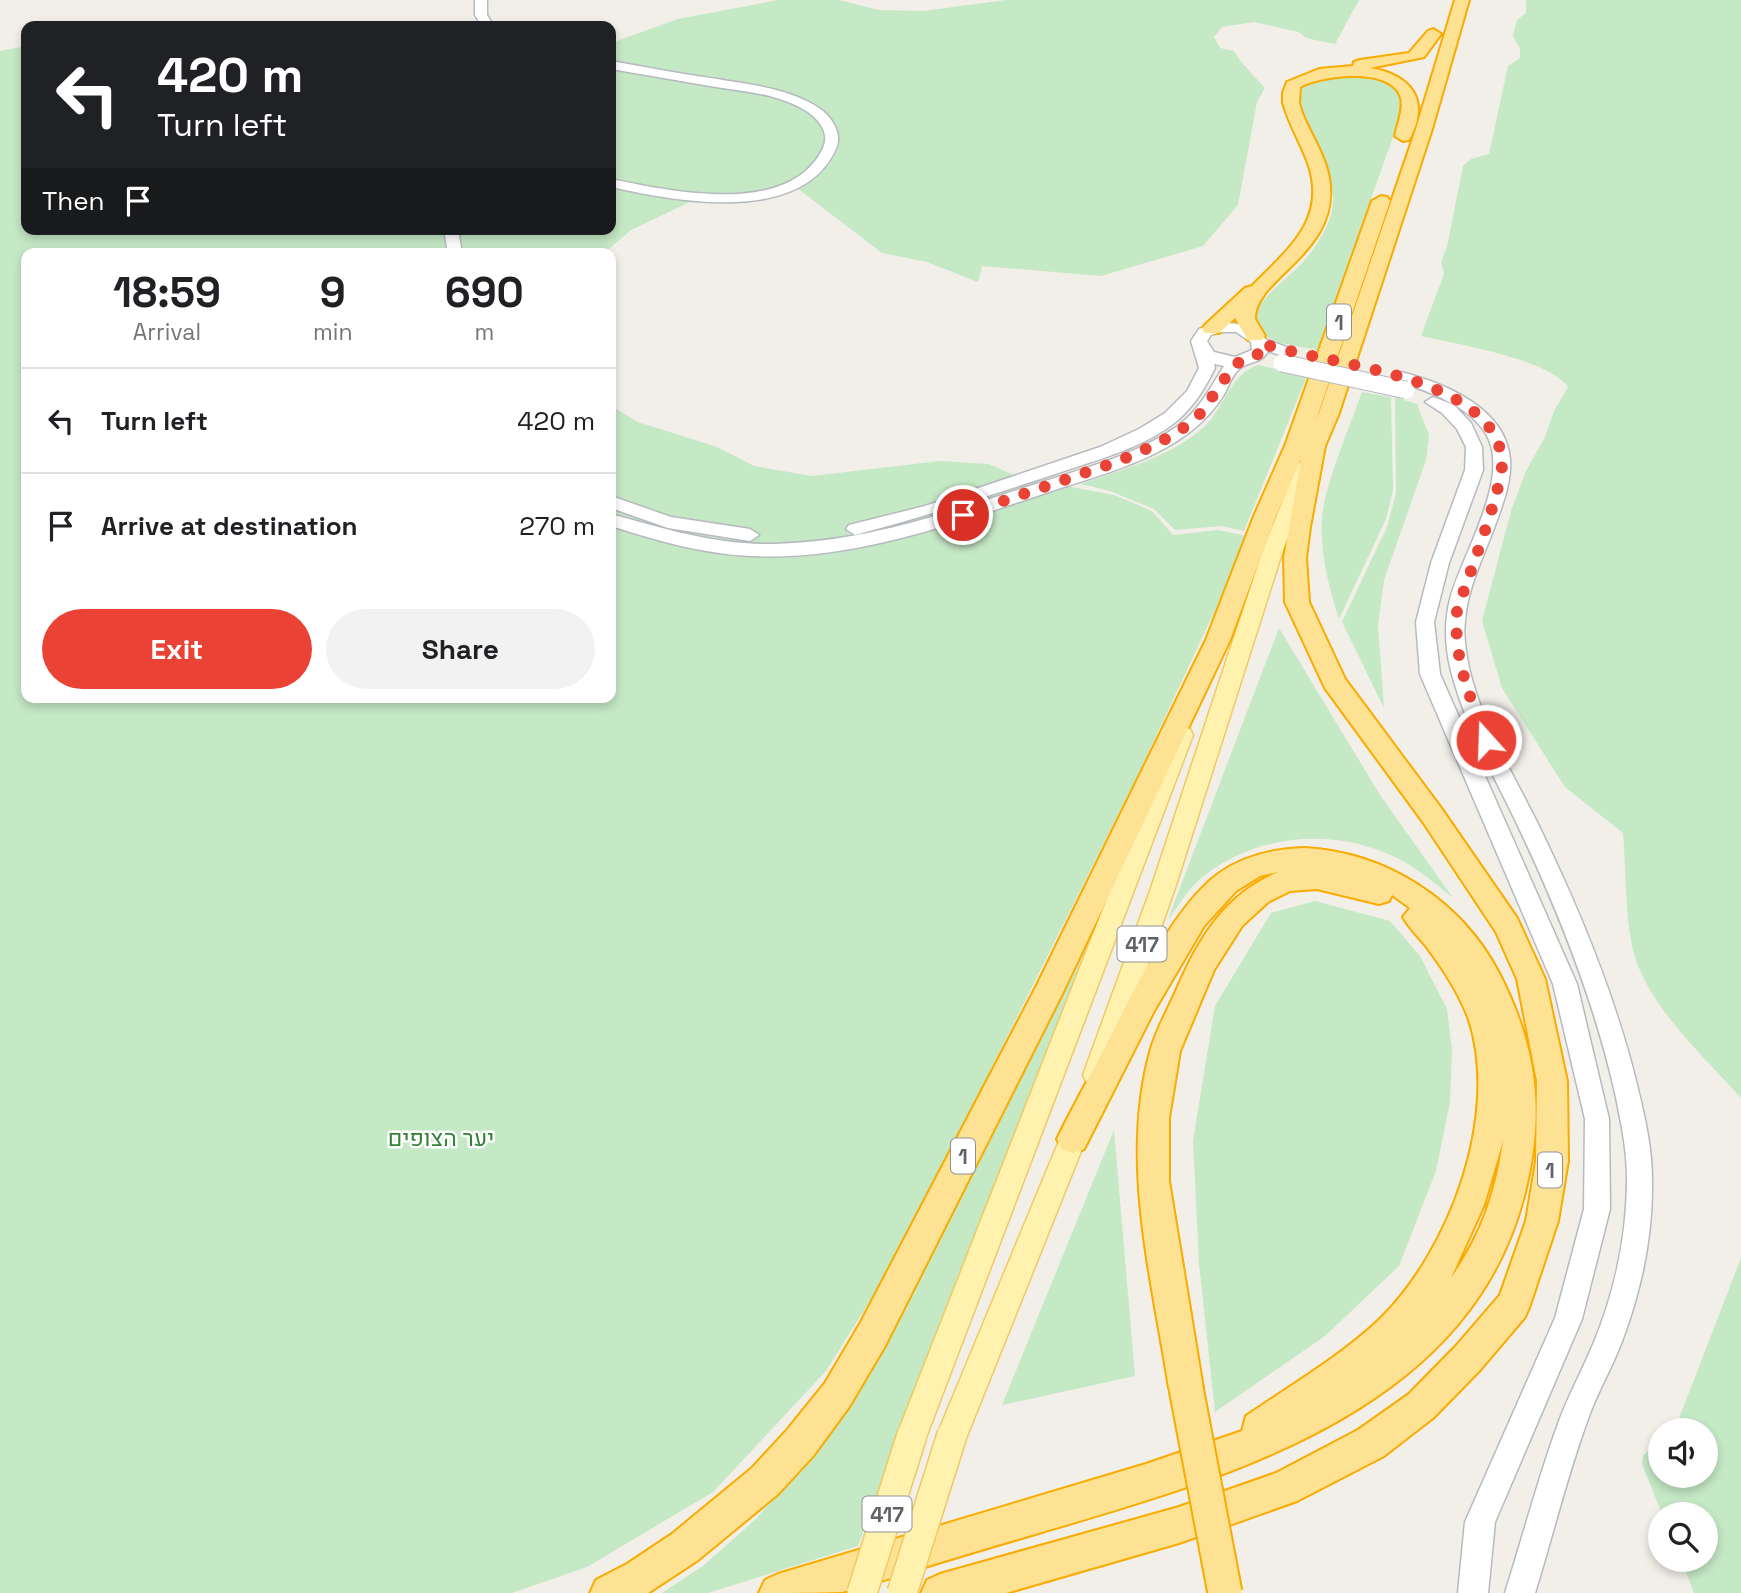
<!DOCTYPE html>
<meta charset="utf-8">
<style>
body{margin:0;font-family:"Space Grotesk",Heebo,sans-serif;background:#f2f2f2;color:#202124;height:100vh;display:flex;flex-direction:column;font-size:26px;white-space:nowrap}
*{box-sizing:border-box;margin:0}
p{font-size:23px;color:#757577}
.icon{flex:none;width:38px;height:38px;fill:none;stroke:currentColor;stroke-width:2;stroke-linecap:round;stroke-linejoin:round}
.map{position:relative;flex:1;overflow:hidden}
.panel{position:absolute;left:21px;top:248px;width:595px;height:455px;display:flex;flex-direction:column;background:#fff;border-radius:14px;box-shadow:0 4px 10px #0003}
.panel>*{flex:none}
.top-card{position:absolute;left:21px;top:21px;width:595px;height:214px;border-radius:14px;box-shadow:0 4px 10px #0003;background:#202124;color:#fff;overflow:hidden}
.tools{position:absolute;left:1648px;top:1418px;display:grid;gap:14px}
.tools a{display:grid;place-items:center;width:70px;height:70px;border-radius:50%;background:#fff;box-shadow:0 4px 10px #0003;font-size:35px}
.pin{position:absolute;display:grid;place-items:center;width:60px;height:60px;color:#fff;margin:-30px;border:4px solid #fff;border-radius:50%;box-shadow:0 2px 7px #0007}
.me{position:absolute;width:77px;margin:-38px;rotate:340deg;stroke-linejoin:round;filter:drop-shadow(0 0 5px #0008)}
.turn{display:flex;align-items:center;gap:24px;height:147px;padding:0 21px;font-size:32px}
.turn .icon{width:91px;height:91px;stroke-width:2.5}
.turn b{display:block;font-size:49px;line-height:60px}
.then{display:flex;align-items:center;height:66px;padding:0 21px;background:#0003;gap:14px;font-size:26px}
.eta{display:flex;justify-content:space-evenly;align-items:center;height:119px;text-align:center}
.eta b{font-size:42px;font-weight:700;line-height:49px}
.primary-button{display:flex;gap:14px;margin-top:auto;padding:14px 21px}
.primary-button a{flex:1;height:80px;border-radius:42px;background:#ea4335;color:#fff;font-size:28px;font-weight:700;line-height:80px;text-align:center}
.primary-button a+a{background:#f2f2f2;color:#202124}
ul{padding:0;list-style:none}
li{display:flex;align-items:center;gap:21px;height:105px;padding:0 21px;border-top:2px solid #e0e0e0}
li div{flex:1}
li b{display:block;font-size:26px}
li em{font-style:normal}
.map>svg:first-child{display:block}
.green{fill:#c5e8c5}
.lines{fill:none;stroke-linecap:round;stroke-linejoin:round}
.secondary-casing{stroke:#b6babf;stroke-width:3}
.primary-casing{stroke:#f2c960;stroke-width:3}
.highway-casing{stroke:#f9ab00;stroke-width:4}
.secondary{fill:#fff;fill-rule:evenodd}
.primary{fill:#fff2af;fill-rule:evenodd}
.highway{fill:#fde293;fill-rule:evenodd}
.secondary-bridge-casing{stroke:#b6babf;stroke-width:19;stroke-linecap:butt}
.primary-bridge-casing{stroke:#f2c960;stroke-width:32;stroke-linecap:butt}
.highway-bridge-casing{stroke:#f9ab00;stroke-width:37;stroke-linecap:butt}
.secondary-bridge{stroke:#fff;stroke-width:17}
.primary-bridge{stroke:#fff2af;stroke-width:29}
.highway-bridge{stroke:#fde293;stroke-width:33}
.route{stroke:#ea4335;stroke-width:12;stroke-dasharray:0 21.6}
.labels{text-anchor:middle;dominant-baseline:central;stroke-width:5;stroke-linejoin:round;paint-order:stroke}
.shield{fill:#fff;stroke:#8f9295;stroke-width:2}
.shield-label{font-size:21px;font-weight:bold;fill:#5f6368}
.park-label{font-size:23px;fill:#348238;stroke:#fff}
</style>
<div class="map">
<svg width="1741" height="1593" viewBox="0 0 1741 1593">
<rect width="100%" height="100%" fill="#f1efe8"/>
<path class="green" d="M778,0H839L879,10L923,11L1006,0H1359L1335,44L1306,38L1299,32L1254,22L1222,27L1214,37L1220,48L1234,51L1241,62L1265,88L1257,102L1238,205L1203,246L1101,276L982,266L978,282L927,262L882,253L793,185L692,201L631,230L603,254H26V698H611V406L638,422L717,447L754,466L812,476L940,461L989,464L1018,477L1114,495L1152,511L1173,535L1218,530L1247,536L1234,570L1133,785L895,1261L826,1371L713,1492L587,1567L512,1593H0V51L26,46V229H611V43L678,19Z
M1526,0H1741V1098C1703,1055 1644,1003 1632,946C1625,911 1626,868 1623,833L1565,787L1502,688L1482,621L1511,511L1526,471L1545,437L1554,411L1568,387C1549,359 1456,344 1421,336L1444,274L1441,262L1447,247L1463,166L1471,159L1489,154L1508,66L1520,58V49L1513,36L1517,20L1526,13Z
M1352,75C1370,77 1389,80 1403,94V109L1317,350C1304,347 1288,346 1275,341C1265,338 1254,323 1257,312C1261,296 1293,274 1304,261C1315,248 1326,231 1331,215C1341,178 1312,136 1298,104V92C1312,76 1332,77 1352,75Z
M1258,365L1307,376L1244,531L1222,526L1175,530L1154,509L1110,491L1081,484C1123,469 1172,457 1205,426C1224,408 1231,373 1258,365Z
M1362,392L1391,397L1393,490L1386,519L1339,619C1327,582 1315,535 1326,495C1335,460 1350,426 1362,392Z
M1395,397L1417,404L1429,435L1426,460L1384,580L1378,625L1384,708L1342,622L1387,527L1396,493Z
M1279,628L1380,795L1453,898C1431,880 1409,861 1381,851C1321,828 1247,837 1198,881C1187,891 1178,907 1168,919Z
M1138,822L982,1218L858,1546L708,1593H662L703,1566L756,1519L799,1467Z
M1315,901L1390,921L1420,956L1447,1009L1452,1050L1450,1102L1436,1171L1399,1266L1325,1336L1215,1412L1199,1263L1193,1141L1215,1006L1271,913Z
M1114,1130L1135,1376L1002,1405Z
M1741,1258V1593H1694L1681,1559H1706V1514H1662L1642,1464L1643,1456L1661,1438V1475H1706V1430H1669L1678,1421Z"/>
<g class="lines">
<g class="secondary-casing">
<path id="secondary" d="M475,0H487V15L494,26H482L475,15Z
M611,61C646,67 681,74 717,79C751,85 789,88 819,108C831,116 843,133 836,149C801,226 675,201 611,187V179C670,191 790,218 823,148C830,133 819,120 808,112C780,94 748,92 716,87C681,81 646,75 611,69Z
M444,229H458L462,254H448Z
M1220,322L1246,325L1267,340L1292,349L1294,352L1286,357L1268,351C1262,364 1247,361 1238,370C1232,376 1229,385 1225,393C1216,408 1204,421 1190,432C1149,463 1097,476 1049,492C943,527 832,569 719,553C682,548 646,537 611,526V514C665,529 716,545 773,544C867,542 953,511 1042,482C1088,467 1139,454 1179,425C1200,409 1210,388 1224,366L1214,364L1215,368C1205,388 1195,405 1178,420C1145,448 1096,460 1055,474C989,496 923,517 855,535L846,529L849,525L925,506L1100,447L1139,429L1165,413L1187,391L1199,368L1191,341L1199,329ZM1221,332H1236L1251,342L1252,350L1235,357L1214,352L1207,341L1211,335Z
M1401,372C1444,383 1506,408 1510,459C1512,483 1501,509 1493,531C1482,560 1467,590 1465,621C1463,636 1466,652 1469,668C1482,723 1512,772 1537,822C1579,908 1617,999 1639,1093C1646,1122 1652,1150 1652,1180C1653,1236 1641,1292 1621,1344C1611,1370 1597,1393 1588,1419C1567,1476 1553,1535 1535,1593H1505C1523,1536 1538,1478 1559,1421C1569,1394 1583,1369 1594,1342C1615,1291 1627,1234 1627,1179C1627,1149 1621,1122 1615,1093C1594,1000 1558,910 1517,824C1493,774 1465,725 1451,671C1445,647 1444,623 1450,599C1462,554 1512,477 1486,434C1468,404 1426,391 1395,380L1393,377Z
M1433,397L1454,405L1471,423L1482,447L1483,470L1449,563L1434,622L1440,674L1577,984L1609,1119L1610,1209L1582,1319L1495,1522L1488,1593H1458L1465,1522L1555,1318L1584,1209L1585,1119L1553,984L1420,674L1416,622L1431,563L1465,470L1466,447L1457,429L1442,413L1425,402Z
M611,496L671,517L750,529L759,535L750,541L668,528L611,508Z"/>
</g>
<g class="primary-casing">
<path id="primary" d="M1306,459L1315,465L1283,550L1175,888L1109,1075L1105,1083L1096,1087L1087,1083L1083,1075L1151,888L1263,550L1297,465Z
M1182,727L1190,729L1193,735L927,1435L923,1446L912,1450L901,1446L897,1435L1171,735L1174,729Z
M1079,1112L1088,1115L1092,1124L963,1446L952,1450L941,1446L937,1435L1066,1124L1070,1115Z"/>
</g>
<g class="highway-casing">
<path id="highway" d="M1455,0H1469L1432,129L1339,413L1325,446L1310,527L1306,558L1309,602L1345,679L1441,808L1517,918L1545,979L1567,1081L1568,1161L1558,1221L1530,1305L1525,1317L1480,1370L1433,1418L1384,1456L1297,1501L1179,1543L1006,1593H921L927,1580L940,1574L1179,1507L1276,1473L1358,1430L1409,1394L1456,1346L1500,1295L1526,1221L1536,1161L1537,1081L1517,979L1496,932L1423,822L1325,688L1285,602L1284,558L1301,459L1276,516L1230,640L1062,994L885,1346L849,1407L813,1456L778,1494L698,1560L648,1593H590L596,1580L627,1564L672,1534L752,1468L787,1430L825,1383L861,1322L1037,985L1206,640L1254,516L1285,446L1372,201L1381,196L1387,197L1390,201L1316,420L1319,413L1416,129Z
M1433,29L1441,34L1424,57L1370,68C1411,75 1431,100 1409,140L1403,141L1395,136C1397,125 1404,110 1401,98C1392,66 1322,75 1300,87L1299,103L1302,113C1311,135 1325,155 1329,178C1342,253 1254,277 1255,319L1265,336L1262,340H1248L1235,318L1219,333H1205L1202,329L1205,325L1245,288L1252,286C1287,250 1328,220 1308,163C1300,142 1289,124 1283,103V93L1287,82L1319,69L1353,66L1354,62L1360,60L1409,53L1428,31Z
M1304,848C1386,852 1461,900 1499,973C1536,1045 1545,1109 1526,1188C1474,1410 1232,1476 1042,1532C998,1545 953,1558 909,1572C887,1579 865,1587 842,1592C817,1593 785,1593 759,1593L765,1580L778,1574L1146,1464L1242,1431L1246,1416C1291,1385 1340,1357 1380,1319C1450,1250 1500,1116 1469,1020C1460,995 1442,967 1426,946C1418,936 1409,928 1403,917L1410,908L1392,895L1389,901L1379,904L1317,889L1290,891L1268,902L1242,926L1214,970L1180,1051L1169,1118V1181L1203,1388L1198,1400L1186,1405L1174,1400L1169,1388C1152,1279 1120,1162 1150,1052C1156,1029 1170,1006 1179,984C1201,934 1227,894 1278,872L1260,876L1236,891L1204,926L1154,1011L1084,1149L1073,1153L1062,1149L1057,1139C1071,1110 1087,1082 1102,1053C1129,1001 1171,909 1218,874C1243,856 1273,849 1304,848ZM1503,1141C1496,1192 1481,1236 1451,1278L1484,1205Z"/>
</g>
<use href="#secondary" class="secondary"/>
<use href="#primary" class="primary"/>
<use href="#highway" class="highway"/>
<g class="secondary-bridge-casing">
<path id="secondary-bridge" d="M1282,363L1406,390"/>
</g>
<g class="primary-bridge-casing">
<path id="primary-bridge" d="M862,1593L912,1435
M902,1593L952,1435"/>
</g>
<g class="highway-bridge-casing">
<path id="highway-bridge" d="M1186,1388L1225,1593"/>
</g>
<use href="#secondary-bridge" class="secondary-bridge"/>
<use href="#primary-bridge" class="primary-bridge"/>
<use href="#highway-bridge" class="highway-bridge"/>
</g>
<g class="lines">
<path class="route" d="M963,515L1119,461L1159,443L1188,425L1201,413L1235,364L1257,356L1261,343C1324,365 1492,373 1502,459C1505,484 1466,582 1457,611C1453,659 1470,696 1486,740"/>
</g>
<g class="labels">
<g class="shield">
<rect x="1327" y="304.5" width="24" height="35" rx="5"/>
<rect x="1117.5" y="926.5" width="49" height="35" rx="5"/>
<rect x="951" y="1138.5" width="24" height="35" rx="5"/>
<rect x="1538" y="1152.5" width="24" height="35" rx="5"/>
<rect x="862.5" y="1496.5" width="49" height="35" rx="5"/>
</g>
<g class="shield-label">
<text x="1339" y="322">1</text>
<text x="1142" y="944">417</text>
<text x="963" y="1156">1</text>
<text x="1550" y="1170">1</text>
<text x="887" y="1514">417</text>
</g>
<g class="park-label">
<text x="441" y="1138">יער הצופים</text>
</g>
</g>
</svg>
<div class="tools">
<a><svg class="icon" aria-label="sound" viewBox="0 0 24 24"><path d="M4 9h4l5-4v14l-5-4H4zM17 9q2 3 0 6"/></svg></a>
<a><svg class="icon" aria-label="search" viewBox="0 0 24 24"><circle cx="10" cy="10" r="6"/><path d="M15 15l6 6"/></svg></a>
</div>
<div class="pin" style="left:963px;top:515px;background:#d93025"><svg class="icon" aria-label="arrive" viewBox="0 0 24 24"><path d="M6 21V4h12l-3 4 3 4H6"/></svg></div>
<svg class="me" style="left:1486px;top:740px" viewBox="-20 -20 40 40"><circle r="17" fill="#ea4335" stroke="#fff" stroke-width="3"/><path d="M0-11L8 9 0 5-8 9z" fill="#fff"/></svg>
<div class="top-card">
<div class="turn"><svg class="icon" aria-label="left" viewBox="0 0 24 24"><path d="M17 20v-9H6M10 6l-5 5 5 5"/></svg><div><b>420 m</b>Turn left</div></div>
<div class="then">Then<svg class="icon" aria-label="arrive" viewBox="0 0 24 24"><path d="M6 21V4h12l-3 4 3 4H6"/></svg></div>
</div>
<section class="panel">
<div class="eta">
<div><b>18:59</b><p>Arrival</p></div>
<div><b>9</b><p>min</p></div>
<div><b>690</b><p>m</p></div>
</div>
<ul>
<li><svg class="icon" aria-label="left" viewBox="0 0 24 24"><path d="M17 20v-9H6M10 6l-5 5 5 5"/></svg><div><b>Turn left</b></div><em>420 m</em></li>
<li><svg class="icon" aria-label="arrive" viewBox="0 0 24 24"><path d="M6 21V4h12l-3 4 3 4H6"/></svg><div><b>Arrive at destination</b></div><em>270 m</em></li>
</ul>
<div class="primary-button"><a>Exit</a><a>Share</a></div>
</section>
</div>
